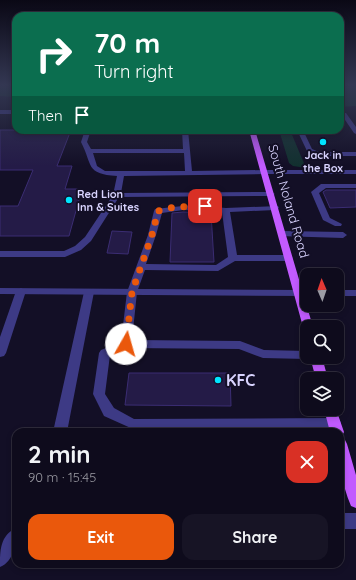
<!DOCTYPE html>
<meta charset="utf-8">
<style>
body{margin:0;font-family:Quicksand,sans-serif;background:#171425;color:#f1f3f6;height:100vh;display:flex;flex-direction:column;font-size:15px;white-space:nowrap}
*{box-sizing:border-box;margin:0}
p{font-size:13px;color:#9b9ba3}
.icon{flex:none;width:22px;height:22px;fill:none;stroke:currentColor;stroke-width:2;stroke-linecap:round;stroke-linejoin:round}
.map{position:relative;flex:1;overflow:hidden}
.drawer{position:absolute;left:12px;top:428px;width:332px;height:140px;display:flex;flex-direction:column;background:#0e0b1c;border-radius:12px;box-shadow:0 2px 6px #0003,0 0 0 1px #2e2b3b}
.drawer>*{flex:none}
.banner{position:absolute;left:12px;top:12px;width:332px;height:122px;border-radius:12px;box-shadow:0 2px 6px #0003,0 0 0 1px #2e2b3b;background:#0b6e4f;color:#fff;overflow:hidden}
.needle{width:26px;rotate:358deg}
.buttons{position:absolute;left:300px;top:268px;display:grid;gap:8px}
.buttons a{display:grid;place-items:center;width:44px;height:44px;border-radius:8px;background:#0e0b1c;box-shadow:0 2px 6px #0003,0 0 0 1px #2e2b3b;font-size:20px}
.pin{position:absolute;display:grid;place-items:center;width:34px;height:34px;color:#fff;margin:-17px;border-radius:8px;box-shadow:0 2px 6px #0006}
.me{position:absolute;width:44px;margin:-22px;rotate:7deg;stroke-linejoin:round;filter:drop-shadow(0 0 3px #0008)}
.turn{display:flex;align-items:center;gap:14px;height:84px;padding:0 16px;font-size:18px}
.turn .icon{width:52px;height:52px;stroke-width:2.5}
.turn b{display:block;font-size:28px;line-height:34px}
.then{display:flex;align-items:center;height:38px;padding:0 16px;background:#0003;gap:8px;font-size:15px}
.round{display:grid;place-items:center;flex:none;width:42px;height:42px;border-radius:12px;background:#171425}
.head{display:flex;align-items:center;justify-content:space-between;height:68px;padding:0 16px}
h1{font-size:24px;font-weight:700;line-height:30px}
.cta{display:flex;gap:8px;margin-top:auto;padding:8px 16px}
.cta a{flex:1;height:46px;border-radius:12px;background:#ea580c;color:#fff;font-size:16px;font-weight:700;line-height:46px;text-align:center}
.cta a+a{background:#171425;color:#f1f3f6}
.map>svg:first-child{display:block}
.green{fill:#12302f}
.building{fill:#241b47;stroke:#3b2d73}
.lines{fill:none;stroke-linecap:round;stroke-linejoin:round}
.service{fill:#3d3a85;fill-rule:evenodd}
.minor{fill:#3d3a85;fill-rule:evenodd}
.primary{fill:#c25bff;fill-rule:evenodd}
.route{stroke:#ea580c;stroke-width:7;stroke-dasharray:0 12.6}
.poi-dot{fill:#00e5ff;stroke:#130f26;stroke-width:1.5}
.labels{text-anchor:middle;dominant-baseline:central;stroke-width:4;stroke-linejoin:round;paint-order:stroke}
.far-poi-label{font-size:11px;font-weight:bold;fill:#d9d4ff;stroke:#130f26}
.street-label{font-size:13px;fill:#d9d4ff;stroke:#130f26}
.near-poi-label{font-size:16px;font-weight:bold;fill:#d9d4ff;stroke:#130f26;text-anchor:start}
</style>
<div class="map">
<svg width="356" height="580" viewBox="0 0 356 580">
<rect width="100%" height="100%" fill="#130f26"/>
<path class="green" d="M0,86L16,88V97L0,96Z
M340,87H356V106L340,107Z
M279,130H290L306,168L293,166L289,163Z"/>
<path class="building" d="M0,130H71L57,166H72L65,189H82L69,236H0V206H18L33,170H0Z
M326,190H356V207L330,208L323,192Z
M183,212L211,213L214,262H170L172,213Z
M112,231L132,232L128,254L107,253Z
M129,373H230L231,406L125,405Z"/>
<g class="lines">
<path class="service" d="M0,110H16V114H0Z
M342,113H346L356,127V134L354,133L341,114Z
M85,130H91L87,142L91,149H183L182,130H188L192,171L265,170L269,172L265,174L124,176L121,193L271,192L275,194L271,196L119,197L91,241L81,250L65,257H0V251H64L75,246L85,237L113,195L117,176C85,174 93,165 81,142ZM93,153H184L185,171H105L97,166Z
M297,130H303L312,149L319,152H356V156H318L307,151Z
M321,184H356V188H326L319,193L330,218L342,224L341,226H335L323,220L311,192Z
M192,205L226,208L278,206L279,208L275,210L230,212L237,255H288L293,258L288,261H235L218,271L145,270L137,292L132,340L240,341L264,350L307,351V357H312L307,359L263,358L239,349L127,348L110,355L105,394L114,408L134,419L334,418L339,419L341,423L339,427L334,428L133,429L104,416L93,394L99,353L101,350L121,342L127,292L148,235L154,211L155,209ZM183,210L222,212L228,257L216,265L146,264L156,235L162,213Z
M282,231L343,232L347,235L343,238L279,236L278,234Z
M21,288L26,291L6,353L4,356L0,357V337L16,291Z
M89,289L94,292L67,432H53L84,292Z
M340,513H356V529H340Z
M16,528C16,542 15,561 0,567C0,550 0,536 16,528Z"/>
<path class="minor" d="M262,170H356V174H262Z
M0,288L307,290V296L0,294Z
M337,290H356V296H337Z"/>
<path class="primary" d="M249,130H255L313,327H307V330L303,327Z
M310,357H322L328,379H316Z
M324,409H336L344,432L342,436L340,437V432H330Z
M340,438L345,440L347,444L356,475V508L351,506C341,483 340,463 340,438Z"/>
</g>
<linearGradient id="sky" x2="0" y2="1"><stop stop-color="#0a0815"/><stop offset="0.51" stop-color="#333752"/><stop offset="1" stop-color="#333752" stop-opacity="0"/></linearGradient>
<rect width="356" height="166" fill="url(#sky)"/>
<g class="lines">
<path class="route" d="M126,344L132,292L152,235L158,211L175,207L205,206"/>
</g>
<g class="poi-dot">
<circle cx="323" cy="142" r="4"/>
<circle cx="69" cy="200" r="4"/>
<circle cx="218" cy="380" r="4"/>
</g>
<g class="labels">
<g class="far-poi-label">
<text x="323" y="155">Jack in<tspan x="323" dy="13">the Box</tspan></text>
<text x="77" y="194" text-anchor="start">Red Lion<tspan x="77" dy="13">Inn &amp; Suites</tspan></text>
</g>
<g class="street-label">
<text transform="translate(289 201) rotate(74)">South Noland Road</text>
</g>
<g class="near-poi-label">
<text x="226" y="380">KFC</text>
</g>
</g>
</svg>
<div class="buttons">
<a><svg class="needle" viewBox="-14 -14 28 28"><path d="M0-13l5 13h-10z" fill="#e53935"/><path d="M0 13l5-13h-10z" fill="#9b9ba3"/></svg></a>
<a><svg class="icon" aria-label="search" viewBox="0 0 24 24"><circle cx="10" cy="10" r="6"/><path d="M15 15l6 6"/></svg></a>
<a><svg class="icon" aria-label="layers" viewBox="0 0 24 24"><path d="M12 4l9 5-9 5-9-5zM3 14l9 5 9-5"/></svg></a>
</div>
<div class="pin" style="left:205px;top:206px;background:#d93025"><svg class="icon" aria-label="arrive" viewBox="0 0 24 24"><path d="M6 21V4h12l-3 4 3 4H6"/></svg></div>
<svg class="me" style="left:126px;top:344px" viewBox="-20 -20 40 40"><circle r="19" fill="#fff"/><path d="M0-13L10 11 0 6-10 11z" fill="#ea580c"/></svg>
<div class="banner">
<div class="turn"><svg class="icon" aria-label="right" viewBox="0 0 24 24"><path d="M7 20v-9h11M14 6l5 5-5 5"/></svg><div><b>70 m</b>Turn right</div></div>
<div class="then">Then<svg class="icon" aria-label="arrive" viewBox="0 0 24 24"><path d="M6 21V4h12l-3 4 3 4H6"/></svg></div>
</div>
<section class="drawer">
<div class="head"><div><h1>2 min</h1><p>90 m · 15:45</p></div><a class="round" style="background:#d93025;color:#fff"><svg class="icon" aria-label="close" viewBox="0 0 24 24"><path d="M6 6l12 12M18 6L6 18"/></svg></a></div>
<div class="cta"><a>Exit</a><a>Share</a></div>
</section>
</div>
